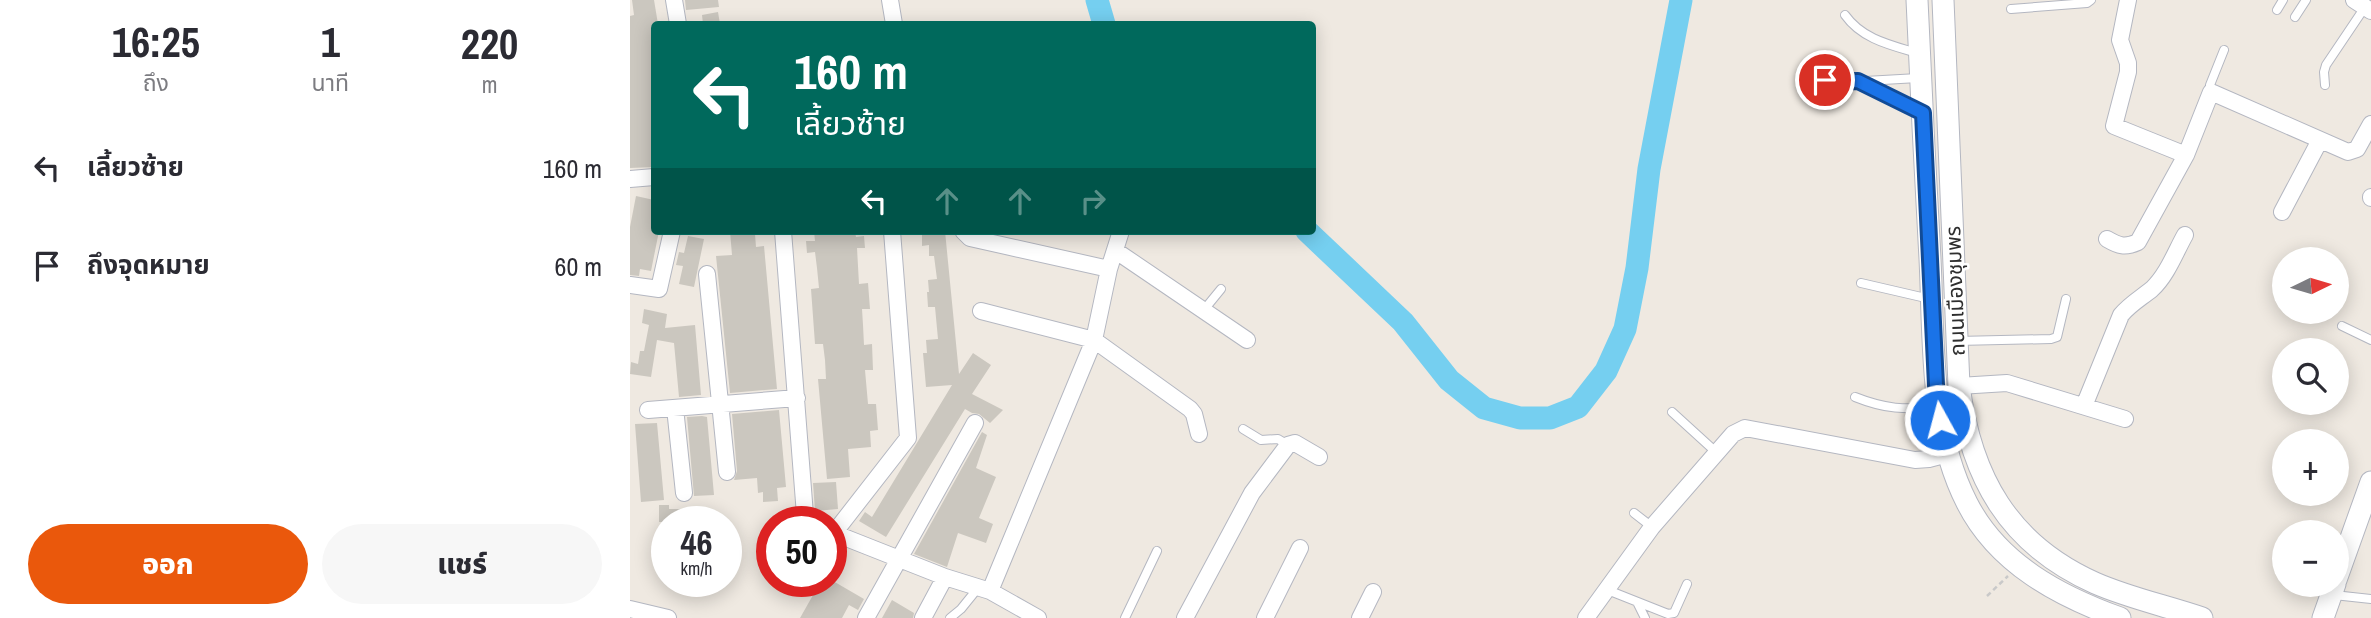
<!DOCTYPE html>
<html lang="th">
<meta charset="utf-8">
<style>
body{margin:0;font-family:"Archivo Narrow","Noto Sans Thai",sans-serif;background:#f7f7f7;color:#2b2b33;height:100vh;display:flex;flex-direction:column;font-size:26px;white-space:nowrap}
*{box-sizing:border-box;margin:0}
p{font-size:23px;color:#7c7c81}
.icon{flex:none;width:38px;height:38px;fill:none;stroke:currentColor;stroke-width:2;stroke-linecap:round;stroke-linejoin:round}
.map{position:relative;flex:1;overflow:hidden}
.sheet{display:flex;flex-direction:column;background:#fff;width:630px}
.sheet>*{flex:none}
.top-card{position:absolute;left:21px;top:21px;width:665px;height:214px;border-radius:7px;box-shadow:0 4px 18px #0003;background:#00695c;color:#fff;overflow:hidden}
.needle{width:46px;rotate:85deg}
.buttons{position:absolute;left:1642px;top:247px;display:grid;gap:14px}
.buttons a{display:grid;place-items:center;width:77px;height:77px;border-radius:50%;background:#fff;box-shadow:0 4px 18px #0003;font-size:35px}
.speed{position:absolute;left:21px;top:506px;display:flex;gap:14px;font-size:35px;font-weight:700;text-align:center}
.speed>*{display:grid;place-content:center;width:91px;height:91px;border-radius:50%;background:#fff;box-shadow:0 4px 18px #0003;line-height:1}
.speed small{font-size:18px;font-weight:400}
.speed .limit{border:10px solid #d22;background:#fff;color:#111}
.pin{position:absolute;display:grid;place-items:center;width:60px;height:60px;color:#fff;margin:-30px;border:4px solid #fff;border-radius:50%;box-shadow:0 2px 7px #0007}
.me{position:absolute;width:77px;margin:-38px;rotate:353deg;stroke-linejoin:round;filter:drop-shadow(0 0 5px #0008)}
.turn{display:flex;align-items:center;gap:24px;height:147px;padding:0 28px;font-size:32px}
.turn .icon{width:91px;height:91px;stroke-width:2.5}
.turn b{display:block;font-size:49px;line-height:60px}
.lanes{display:flex;align-items:center;height:66px;padding:0 28px;background:#0003;justify-content:center;gap:35px;direction:ltr}
.lanes .off{opacity:.35}
.eta{display:flex;justify-content:space-evenly;align-items:center;height:119px;text-align:center}
.eta b{font-size:42px;font-weight:800;line-height:49px}
.cta{display:flex;gap:14px;margin-top:auto;padding:14px 28px}
.cta a{flex:1;height:80px;border-radius:42px;background:#ea580c;color:#fff;font-size:28px;font-weight:800;line-height:80px;text-align:center}
.cta a+a{background:#f7f7f7;color:#2b2b33}
ul{padding:0;list-style:none}
li{display:flex;align-items:center;gap:21px;height:98px;padding:0 28px}
li div{flex:1}
li b{display:block;font-size:26px}
li em{font-style:normal}
main{display:flex;flex:1;min-height:0}
.map>svg:first-child{display:block}
.lines{fill:none;stroke-linecap:round;stroke-linejoin:round}
.river{stroke:#75cff0;stroke-width:23}
.building{fill:#cbc7bf}
.lane-casing{stroke:#b4b7c1;stroke-width:10}
.street-casing{stroke:#b4b7c1;stroke-width:18}
.secondary-casing{stroke:#b4b7c1;stroke-width:23}
.path{stroke:#c9c9c9;stroke-width:2.5;stroke-dasharray:5 3.5;stroke-linecap:butt}
.lane{stroke:#fff;stroke-width:8}
.street{stroke:#fff;stroke-width:16}
.secondary{stroke:#fff;stroke-width:21}
.route-casing{stroke:#114b97;stroke-width:18}
.route{stroke:#1a73e8;stroke-width:12}
.labels{text-anchor:middle;dominant-baseline:central;stroke-width:5;stroke-linejoin:round;paint-order:stroke}
.street-label{font-size:21px;fill:#2e2e2e;stroke:#fff}
</style>
<main>
<section class="sheet">
<div class="eta">
<div><b>16:25</b><p>ถึง</p></div>
<div><b>1</b><p>นาที</p></div>
<div><b>220</b><p>m</p></div>
</div>
<ul>
<li><svg class="icon" aria-label="left" viewBox="0 0 24 24"><path d="M17 20v-9H6M10 6l-5 5 5 5"/></svg><div><b>เลี้ยวซ้าย</b></div><em>160 m</em></li>
<li><svg class="icon" aria-label="arrive" viewBox="0 0 24 24"><path d="M6 21V4h12l-3 4 3 4H6"/></svg><div><b>ถึงจุดหมาย</b></div><em>60 m</em></li>
</ul>
<div class="cta"><a>ออก</a><a>แชร์</a></div>
</section>
<div class="map">
<svg width="1741" height="618" viewBox="0 0 1741 618">
<rect width="100%" height="100%" fill="#efe9e1"/>
<g class="lines">
<path class="river" d="M467,0L474,24
M677,231L773,322L819,380L854,408L890,418H920L948,407L976,371L995,329L1007,268L1019,169L1051,0"/>
</g>
<path class="building" d="M2,0H24L28,24H24V167L0,168V16L4,15Z
M55,0H88L89,7L56,10Z
M88,12L90,24H73L72,15Z
M6,196L24,200V231H29L21,271L10,269L9,276L0,275V227Z
M100,231H115L116,235L125,234L126,247L134,246L147,389L100,393L86,256L102,255Z
M184,231H225L226,237L234,236L235,248H227L229,284L238,283L240,309H232L233,325L234,345L242,344L243,370H235L238,404H246L248,430L240,431L241,447L218,449L220,477L197,479L188,379H196L195,360L193,344H185L181,289L189,288L187,268L185,252L177,253L176,241H185Z
M315,231L329,374L343,353L361,365L342,394L373,410L360,423L349,414L342,413L335,409L256,537L229,521L235,512L242,517L322,385L296,387L293,353H297L296,340L308,339L305,307H298L297,292H299L298,280L307,279L304,256H299V245L292,246V232Z
M58,236L74,239L64,287L49,284L53,266L46,265L49,252L54,253Z
M14,309L37,314L35,328L65,325L71,395L49,397L44,343L27,340L21,377L0,374L1,362L8,364L10,351H14L19,325L12,323Z
M149,410L156,487L147,488L148,501L133,502V492L128,493L127,478L104,480L107,471L102,414Z
M72,416L77,417L84,495L64,496L57,417Z
M27,423L34,500L11,502L5,424Z
M352,432L357,435L346,468L366,477L349,518L363,524L356,543L328,533L317,567L284,554Z
M206,482L208,509L185,511L183,483Z
M29,505H39V509H54V522H29Z
M191,581H203L234,599L228,610L219,605L212,618H170Z
M262,600L284,613L283,618H252Z"/>
<g class="lines">
<g class="lane-casing">
<path id="lane" d="M1381,9L1457,3L1461,0
M1647,10L1653,0
M1215,15C1232,39 1260,45 1287,53
M1665,17L1676,0
M1196,55C1194,66 1190,77 1200,83L1288,78
M1231,82L1291,112
M1695,85L1694,72L1696,65L1735,7
M1581,92L1580,85L1594,50
M1231,283L1300,299
M573,311L591,289
M1712,326L1741,340
M1327,341L1421,339L1427,337L1436,299
M1225,397C1255,409 1275,410 1307,407
M1042,412L1087,453
M613,429L631,440L648,439L658,445
M1004,513L1022,527
M975,589L1038,614L1044,613L1057,584
M1704,595L1741,599
M1007,602L1015,618
M320,618L331,609L348,588
M495,618L527,551"/>
</g>
<g class="street-casing">
<path id="street" d="M44,0L48,24
M260,0L264,24
M1498,0L1490,40L1498,63V72L1484,126L1556,155
M1724,0L1741,11
M0,179L24,177
M1741,197V198
M1652,212L1690,140
M153,231L175,515L181,522
M333,231L340,238L479,269
M1477,239C1489,246 1495,248 1508,242L1556,155L1581,92L1718,152L1727,149L1741,124
M486,251L617,340
M77,274L97,472
M0,285L29,289L42,231
M351,311L464,340L560,409L564,414L569,434
M1329,386L1377,383L1495,419
M1454,406L1491,315C1500,304 1511,298 1522,289C1537,275 1545,253 1555,235
M45,408L54,493
M18,410L167,398
M201,532L315,577
M204,533L278,438L262,231
M360,591L464,340L479,269L491,231
M0,609L38,618
M236,618L345,423
M293,618L315,577L360,591L408,618
M555,618L622,493L658,445L665,443L689,457
M635,618L670,548
M730,618L743,592
M956,618L1022,527L1103,434L1115,428L1285,460L1299,459L1318,454"/>
</g>
<g class="secondary-casing">
<path id="secondary" d="M1287,0C1291,86 1295,173 1300,259C1304,340 1299,429 1337,503C1368,564 1429,596 1490,618
M1313,0L1329,386C1341,477 1378,544 1465,583C1499,598 1537,606 1572,618
M1706,580L1741,482
M1693,618L1705,584"/>
</g>
<path class="path" d="M1357,596L1378,576"/>
<use href="#lane" class="lane"/>
<use href="#street" class="street"/>
<use href="#secondary" class="secondary"/>
</g>
<g class="lines">
<g class="route-casing">
<path id="route" d="M1195,80L1200,82L1228,81L1293,113L1306,385L1310,420"/>
</g>
<use href="#route" class="route"/>
</g>
<g class="labels">
<g class="street-label">
<text transform="translate(1325 291) rotate(-92)">ถนนเมืองชุมพร</text>
</g>
</g>
</svg>
<div class="buttons">
<a><svg class="needle" viewBox="-14 -14 28 28"><path d="M0-13l5 13h-10z" fill="#e53935"/><path d="M0 13l5-13h-10z" fill="#7c7c81"/></svg></a>
<a><svg class="icon" aria-label="search" viewBox="0 0 24 24"><circle cx="10" cy="10" r="6"/><path d="M15 15l6 6"/></svg></a>
<a>+</a>
<a>−</a>
</div>
<div class="speed"><div>46<small>km/h</small></div><div class="limit">50</div></div>
<div class="pin" style="left:1195px;top:80px;background:#d93025"><svg class="icon" aria-label="arrive" viewBox="0 0 24 24"><path d="M6 21V4h12l-3 4 3 4H6"/></svg></div>
<svg class="me" style="left:1310px;top:420px" viewBox="-20 -20 40 40"><circle r="17" fill="#1a73e8" stroke="#fff" stroke-width="3"/><path d="M0-11L8 9 0 5-8 9z" fill="#fff"/></svg>
<div class="top-card">
<div class="turn"><svg class="icon" aria-label="left" viewBox="0 0 24 24"><path d="M17 20v-9H6M10 6l-5 5 5 5"/></svg><div><b>160 m</b>เลี้ยวซ้าย</div></div>
<div class="lanes"><svg class="icon" aria-label="left" viewBox="0 0 24 24"><path d="M17 20v-9H6M10 6l-5 5 5 5"/></svg><svg class="icon off" aria-label="ahead" viewBox="0 0 24 24"><path d="M12 20V5M6 11l6-6 6 6"/></svg><svg class="icon off" aria-label="ahead" viewBox="0 0 24 24"><path d="M12 20V5M6 11l6-6 6 6"/></svg><svg class="icon off" aria-label="right" viewBox="0 0 24 24"><path d="M7 20v-9h11M14 6l5 5-5 5"/></svg></div>
</div>
</div>
</main>
